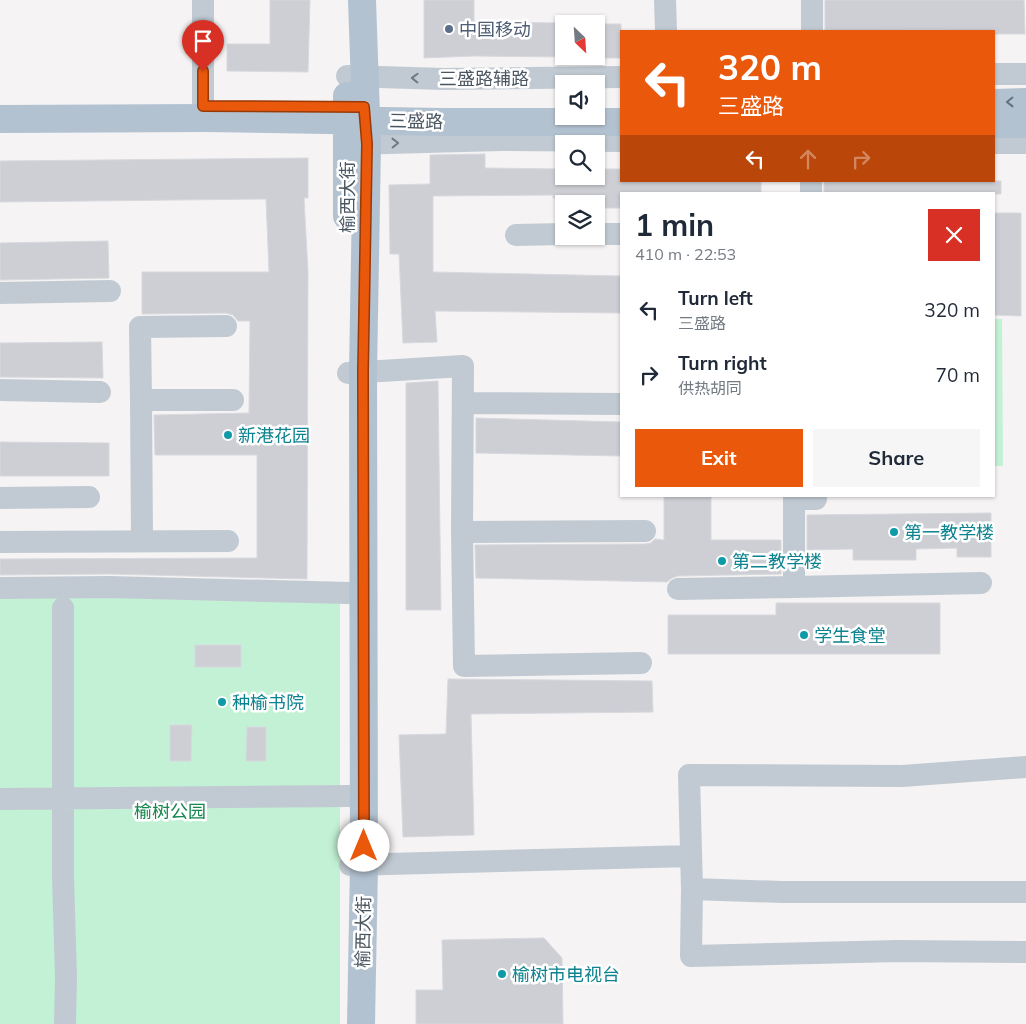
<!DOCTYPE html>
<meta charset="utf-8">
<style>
body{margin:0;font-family:Mulish,"Noto Sans SC",sans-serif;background:#f6f6f7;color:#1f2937;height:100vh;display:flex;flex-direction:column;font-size:19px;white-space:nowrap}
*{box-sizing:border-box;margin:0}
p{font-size:16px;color:#747a83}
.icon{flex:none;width:28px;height:28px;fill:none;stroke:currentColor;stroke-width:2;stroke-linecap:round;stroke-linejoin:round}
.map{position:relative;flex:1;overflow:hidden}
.details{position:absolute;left:620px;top:192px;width:375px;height:305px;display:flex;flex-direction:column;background:#fff;border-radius:0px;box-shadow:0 1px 4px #0004}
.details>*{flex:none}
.guide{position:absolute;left:620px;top:30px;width:375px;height:152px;border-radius:0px;box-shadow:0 1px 4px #0004;background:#ea580c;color:#fff;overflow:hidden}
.needle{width:32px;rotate:155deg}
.tools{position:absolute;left:555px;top:15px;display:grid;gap:10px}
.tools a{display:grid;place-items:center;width:50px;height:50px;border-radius:0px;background:#fff;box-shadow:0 1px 4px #0004;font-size:25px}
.pin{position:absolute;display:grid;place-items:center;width:42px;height:42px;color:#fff;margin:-51px -21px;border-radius:50% 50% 50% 0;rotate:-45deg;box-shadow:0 0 5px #0007}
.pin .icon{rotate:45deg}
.me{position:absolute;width:55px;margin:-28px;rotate:0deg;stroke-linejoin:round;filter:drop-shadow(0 0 4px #0008)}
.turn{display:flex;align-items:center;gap:18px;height:105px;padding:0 15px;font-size:22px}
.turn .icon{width:65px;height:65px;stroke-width:2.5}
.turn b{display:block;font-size:35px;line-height:42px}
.lanes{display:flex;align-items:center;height:48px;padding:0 15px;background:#0003;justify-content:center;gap:25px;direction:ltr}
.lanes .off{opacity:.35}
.round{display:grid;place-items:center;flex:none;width:52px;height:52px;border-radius:0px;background:#f6f6f7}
.headline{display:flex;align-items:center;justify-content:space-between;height:85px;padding:0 15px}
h1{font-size:30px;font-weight:700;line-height:38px}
.primary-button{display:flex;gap:10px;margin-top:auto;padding:10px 15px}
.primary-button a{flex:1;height:58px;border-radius:0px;background:#ea580c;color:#fff;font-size:20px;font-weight:700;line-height:58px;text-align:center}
.primary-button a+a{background:#f6f6f7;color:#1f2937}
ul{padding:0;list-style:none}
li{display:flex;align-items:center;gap:15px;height:65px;padding:0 15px}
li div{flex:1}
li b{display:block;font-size:19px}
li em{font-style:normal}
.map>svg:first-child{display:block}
.green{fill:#c3f1d5}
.building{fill:#cdcfd5;stroke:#d7d9de}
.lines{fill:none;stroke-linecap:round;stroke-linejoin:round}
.minor{stroke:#c1cad2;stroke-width:22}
.major{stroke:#b3c2d1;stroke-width:28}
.oneway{stroke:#6e7983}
.oneway2{stroke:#64717d}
.route-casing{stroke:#983908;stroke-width:12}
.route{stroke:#ea580c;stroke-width:9}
.service-dot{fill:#5c6f8a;stroke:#fff;stroke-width:2}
.culture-dot{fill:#0f9aa8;stroke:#fff;stroke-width:2}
.labels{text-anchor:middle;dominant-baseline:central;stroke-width:5;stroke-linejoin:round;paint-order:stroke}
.service-label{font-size:18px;fill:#4e5e75;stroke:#fff;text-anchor:start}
.street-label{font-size:18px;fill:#4a5661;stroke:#fff}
.culture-label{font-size:18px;fill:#0d838f;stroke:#fff;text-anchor:start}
.park-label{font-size:18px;fill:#17864f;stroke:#fff}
</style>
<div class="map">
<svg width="1026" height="1024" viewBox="0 0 1026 1024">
<rect width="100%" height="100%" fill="#f5f3f3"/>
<path class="green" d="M994,319H1002L1003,466H994Z
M0,595L340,598V1024H0Z"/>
<path class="building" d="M270,0H310L308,72L227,71V44H270Z
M424,0H474V22L564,23V57L474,56L424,58Z
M825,0H1024L1025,34H994V31L924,30L825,31Z
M596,24H621V58H596Z
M485,154V168L564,169V176H596V169H621V181H761V194H621V208H596V204H586V198H553V195L433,196V272L621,276V313L435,311L437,342L403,343L399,254H390L389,185L430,184V155Z
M308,158V198H304L308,272L307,579L109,574L0,575V559L257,558V455H155L154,415L249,413L250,321H238L233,315L226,313L142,314V272H269L266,199L0,202V161Z
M824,181H1001V194H824Z
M994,213H1021V316L994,315Z
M108,241L109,278L0,280V243Z
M102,342L103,378L0,377V343Z
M438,381L441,610H406V383Z
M476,418L621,422V456L476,453Z
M0,442L109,443V476H0Z
M664,496H711V540H781V574L678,576L672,578L667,582L476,578L475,545L645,544L651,543L655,539L664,540Z
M991,513V557H957V548L916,549V560H853V549L807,550V515Z
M776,603H940V654H668V615H776Z
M195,645H241V667H195Z
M448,679L652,681L653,712L471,714L474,835L403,837L399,735L446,734Z
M170,725H192L191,761H170Z
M247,727H266V761H246Z
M544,938L562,958L563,1024H416V990H443L442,940Z"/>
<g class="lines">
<path class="minor" d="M203,0V106
M665,0L666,31
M812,31V0
M994,74H1026
M347,76L444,79L621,77
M994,143H1026
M350,144L501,140L621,141
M811,181V194
M596,234H621
M516,235L564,234
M0,293L110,291
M348,373L463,366L462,532L464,666L641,663
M0,390L100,392
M141,400L140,327L226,326
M463,403L621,404
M816,496V499H794V587L981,583
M0,498L89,497
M462,532L645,531
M142,540L141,400H233
M0,542L228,541
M0,588L109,587L349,593
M678,589L794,587
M63,608V877L66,977L65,1024
M1026,767L902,776L689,775L692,889L691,956L898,951L1026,952
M0,799L349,796
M350,865L691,856
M692,889L782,892H1026"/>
<path class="major" d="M994,103L1026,102
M0,119L205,118L442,122H621
M994,124H1026
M347,216V96
M361,1024L364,865L363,372L367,144L362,0"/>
</g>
<defs><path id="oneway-chevron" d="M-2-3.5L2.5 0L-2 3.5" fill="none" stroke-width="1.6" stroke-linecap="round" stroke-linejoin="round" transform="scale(1.25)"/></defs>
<g class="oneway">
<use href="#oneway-chevron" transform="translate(415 78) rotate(-178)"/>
<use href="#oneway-chevron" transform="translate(395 143) rotate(-1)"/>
</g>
<use class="oneway2" href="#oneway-chevron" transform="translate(1010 102) rotate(179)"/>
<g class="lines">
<g class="route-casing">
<path id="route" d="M203,71V106L364,107L367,144L363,372L364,846"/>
</g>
<use href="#route" class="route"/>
</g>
<circle class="service-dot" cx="449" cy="29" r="5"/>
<g class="culture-dot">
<circle cx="228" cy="435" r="5"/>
<circle cx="894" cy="532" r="5"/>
<circle cx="722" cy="561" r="5"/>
<circle cx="804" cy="635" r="5"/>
<circle cx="222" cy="702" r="5"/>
<circle cx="502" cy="974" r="5"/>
</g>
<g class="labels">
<g class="service-label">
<text x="459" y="29">中国移动</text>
</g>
<g class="street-label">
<text x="484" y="78">三盛路辅路</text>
<text transform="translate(416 121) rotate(1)">三盛路</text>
<text transform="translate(347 197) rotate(-90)">榆西大街</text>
<text transform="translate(363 932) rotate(-89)">榆西大街</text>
</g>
<g class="culture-label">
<text x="238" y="435">新港花园</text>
<text x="904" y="532">第一教学楼</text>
<text x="732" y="561">第二教学楼</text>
<text x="814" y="635">学生食堂</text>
<text x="232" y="702">种榆书院</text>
<text x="512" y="974">榆树市电视台</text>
</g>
<g class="park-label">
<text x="170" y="811">榆树公园</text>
</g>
</g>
</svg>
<div class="tools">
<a><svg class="needle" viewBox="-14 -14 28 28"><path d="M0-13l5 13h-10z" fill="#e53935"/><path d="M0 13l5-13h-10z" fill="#747a83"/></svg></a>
<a><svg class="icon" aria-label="sound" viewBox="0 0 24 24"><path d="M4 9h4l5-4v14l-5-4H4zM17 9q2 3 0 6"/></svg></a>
<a><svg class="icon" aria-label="search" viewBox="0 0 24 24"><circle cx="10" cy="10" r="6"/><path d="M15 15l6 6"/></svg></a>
<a><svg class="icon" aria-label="layers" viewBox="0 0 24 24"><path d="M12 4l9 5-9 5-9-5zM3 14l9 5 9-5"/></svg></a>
</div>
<div class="pin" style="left:203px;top:71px;background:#d93025"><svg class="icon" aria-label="arrive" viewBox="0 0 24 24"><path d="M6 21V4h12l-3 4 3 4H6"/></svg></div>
<svg class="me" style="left:364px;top:846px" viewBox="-20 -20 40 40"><circle r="19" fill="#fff"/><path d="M0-13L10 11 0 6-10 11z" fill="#ea580c"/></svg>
<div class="guide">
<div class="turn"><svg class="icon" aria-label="left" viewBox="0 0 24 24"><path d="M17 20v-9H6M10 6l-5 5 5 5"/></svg><div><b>320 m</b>三盛路</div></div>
<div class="lanes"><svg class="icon" aria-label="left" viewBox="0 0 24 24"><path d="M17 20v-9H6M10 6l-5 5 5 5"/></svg><svg class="icon off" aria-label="ahead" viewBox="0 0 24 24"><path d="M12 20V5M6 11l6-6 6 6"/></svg><svg class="icon off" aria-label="right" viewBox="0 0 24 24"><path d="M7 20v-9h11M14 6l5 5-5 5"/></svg></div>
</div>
<section class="details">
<div class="headline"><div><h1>1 min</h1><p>410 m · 22:53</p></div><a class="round" style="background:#d93025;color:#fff"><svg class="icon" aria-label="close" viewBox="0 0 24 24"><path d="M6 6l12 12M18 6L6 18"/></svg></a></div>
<ul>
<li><svg class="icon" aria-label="left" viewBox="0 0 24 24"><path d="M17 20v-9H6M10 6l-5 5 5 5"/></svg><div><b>Turn left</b><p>三盛路</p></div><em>320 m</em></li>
<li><svg class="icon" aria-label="right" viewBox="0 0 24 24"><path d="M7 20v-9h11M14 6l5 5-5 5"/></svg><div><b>Turn right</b><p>供热胡同</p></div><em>70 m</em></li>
</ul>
<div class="primary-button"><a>Exit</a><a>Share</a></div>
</section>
</div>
